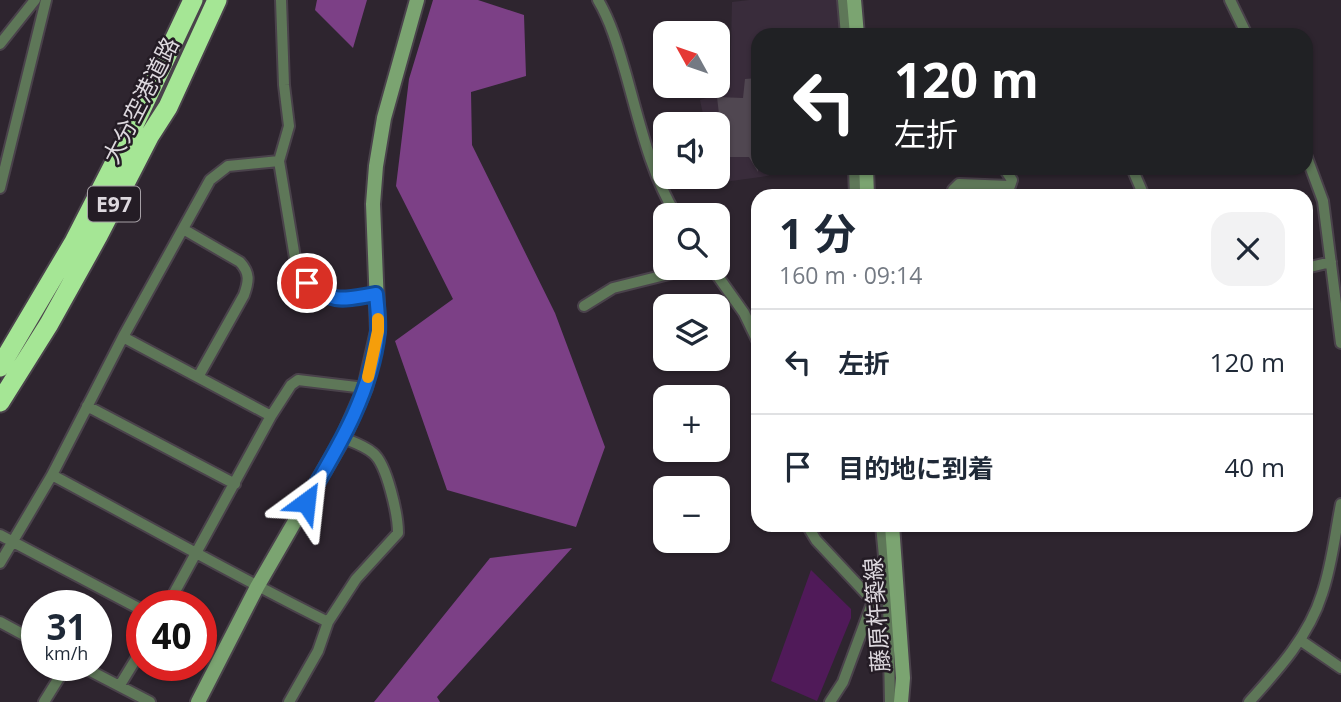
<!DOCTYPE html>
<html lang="ja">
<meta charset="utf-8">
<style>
body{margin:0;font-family:"Open Sans","Noto Sans JP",sans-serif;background:#f2f2f3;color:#1f2937;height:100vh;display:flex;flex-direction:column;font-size:26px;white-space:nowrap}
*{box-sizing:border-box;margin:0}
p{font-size:23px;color:#747a83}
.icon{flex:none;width:38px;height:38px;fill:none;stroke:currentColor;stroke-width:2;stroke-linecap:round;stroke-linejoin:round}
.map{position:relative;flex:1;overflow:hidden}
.side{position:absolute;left:751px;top:189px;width:562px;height:343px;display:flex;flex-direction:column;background:#fff;border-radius:21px;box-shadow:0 2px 5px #0004}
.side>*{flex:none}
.top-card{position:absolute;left:751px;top:28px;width:562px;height:147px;border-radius:21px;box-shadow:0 2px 5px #0004;background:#202124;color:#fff;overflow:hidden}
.needle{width:46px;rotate:310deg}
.buttons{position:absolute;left:653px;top:21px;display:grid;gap:14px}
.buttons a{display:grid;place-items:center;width:77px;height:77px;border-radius:14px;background:#fff;box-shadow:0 2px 5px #0004;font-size:35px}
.speed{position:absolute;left:21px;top:590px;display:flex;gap:14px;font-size:35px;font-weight:700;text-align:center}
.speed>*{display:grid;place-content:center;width:91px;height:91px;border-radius:50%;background:#fff;box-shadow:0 2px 5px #0004;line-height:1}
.speed small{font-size:18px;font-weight:400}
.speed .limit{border:10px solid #d22;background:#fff;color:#111}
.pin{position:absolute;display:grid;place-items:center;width:60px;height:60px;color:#fff;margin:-30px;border:4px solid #fff;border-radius:50%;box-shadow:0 2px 7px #0007}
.me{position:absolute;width:77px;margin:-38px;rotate:30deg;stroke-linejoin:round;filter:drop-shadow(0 0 5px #0008)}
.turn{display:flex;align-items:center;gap:24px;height:147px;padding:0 28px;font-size:32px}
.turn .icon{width:91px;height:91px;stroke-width:2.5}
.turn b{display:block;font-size:49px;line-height:60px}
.round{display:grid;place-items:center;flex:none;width:74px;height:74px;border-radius:21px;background:#f2f2f3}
.head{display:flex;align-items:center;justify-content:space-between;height:119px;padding:0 28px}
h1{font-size:42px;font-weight:700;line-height:52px}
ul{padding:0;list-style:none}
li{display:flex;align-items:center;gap:21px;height:105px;padding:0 28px;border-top:2px solid #e0e1e3}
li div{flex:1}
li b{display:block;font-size:26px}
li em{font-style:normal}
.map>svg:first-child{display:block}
.built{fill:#392c3b}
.green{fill:#501a59}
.forest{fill:#7c4086}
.building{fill:#504751}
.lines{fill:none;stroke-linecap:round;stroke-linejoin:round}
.street-casing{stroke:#4a424b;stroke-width:14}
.secondary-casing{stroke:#4a424b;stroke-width:18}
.highway-casing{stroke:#4a424b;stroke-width:23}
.street{stroke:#5e7758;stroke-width:10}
.secondary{stroke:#7ba471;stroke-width:14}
.highway{stroke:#a5e695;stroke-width:19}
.route-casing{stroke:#114b97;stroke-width:18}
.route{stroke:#1a73e8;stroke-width:12}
.slow{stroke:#f59e0b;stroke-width:12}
.labels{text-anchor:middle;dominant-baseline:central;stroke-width:5;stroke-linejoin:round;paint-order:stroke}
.shield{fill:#241c25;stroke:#a6a0a6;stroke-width:2}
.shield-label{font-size:21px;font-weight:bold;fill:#ddd8de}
.street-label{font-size:23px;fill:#ddd8de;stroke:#241c25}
</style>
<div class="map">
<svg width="1341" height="702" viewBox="0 0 1341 702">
<rect width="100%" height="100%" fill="#2e252f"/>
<path class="built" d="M749,0H838L841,35H758V168H789L767,176L717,183L718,124H705L700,100L730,91L732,2Z"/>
<path class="green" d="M811,570L851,609V618L817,701L771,681Z"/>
<path class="forest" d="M317,0H367L353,48L315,10Z
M433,0H478L524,15L526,76L471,92L472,145L555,313L605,447L576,527L447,490L395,341L453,299L396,186L409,79Z
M572,548L437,697L440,702H374L490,558Z"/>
<path class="building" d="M758,78V172L749,157H724L717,97L743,98L745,79Z"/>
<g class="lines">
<g class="street-casing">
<path id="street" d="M281,0L284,85L289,126L279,161L297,270C324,306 337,300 376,294
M598,0C611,22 618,47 625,71C639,120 650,172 676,215
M843,0L846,35
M1230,0L1247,35
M0,44L35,0
M1306,155L1323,201L1341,343
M854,168L855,196
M1132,168L1144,196
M0,188L46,0
M952,196L953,190L959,184L1010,186L1012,180L1004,168
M183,229L240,262C250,273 249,281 244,295L198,377
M712,268L744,313L758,342
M1306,268L1331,262
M584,306L613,288L693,268
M123,337L271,416
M87,406L235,484
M52,475C144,524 235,576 328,622
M807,525L816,540L873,601L891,597
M881,525L888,598L890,702
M0,535L142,610
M0,563L52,475L123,337L210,180L228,166L279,161
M167,606L271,416L291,385L298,380L365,388
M0,622L37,642
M1300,640L1341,668
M79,665L150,702
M120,685L142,649
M44,702L67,665
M289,702L318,651L328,622L356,579L398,533C398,515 387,464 373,453C365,446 353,442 343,438
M830,702L843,682L873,601
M1249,702C1278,670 1309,636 1322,594C1332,565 1335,534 1341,504"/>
</g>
<g class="secondary-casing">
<path id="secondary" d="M854,0L857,35
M866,168L867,196
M892,525L903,678L901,702
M198,702L257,587L343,438L365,388L378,331L373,204L376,166L384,118L417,0"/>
</g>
<g class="highway-casing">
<path id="highway" d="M0,367L74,242L134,125L193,0
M0,402L49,324L98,236L150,135L168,107L217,0"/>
</g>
<use href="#street" class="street"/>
<use href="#secondary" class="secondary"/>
<use href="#highway" class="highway"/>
</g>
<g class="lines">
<g class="route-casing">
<path id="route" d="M306,502C337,449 371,395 378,332C379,320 377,306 376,294C344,299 335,305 307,283"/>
</g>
<use href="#route" class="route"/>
<path class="slow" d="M368,377L378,331V319"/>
</g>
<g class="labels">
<rect class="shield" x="88" y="186.5" width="52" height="35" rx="5"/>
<g class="shield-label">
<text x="114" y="204">E97</text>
</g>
<g class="street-label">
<text transform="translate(140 100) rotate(-63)">大分空港道路</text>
<text transform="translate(876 615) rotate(-94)">藤原杵築線</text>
</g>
</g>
</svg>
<div class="buttons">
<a><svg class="needle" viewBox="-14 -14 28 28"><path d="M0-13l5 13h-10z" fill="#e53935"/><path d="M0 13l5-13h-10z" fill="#747a83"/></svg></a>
<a><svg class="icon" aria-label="sound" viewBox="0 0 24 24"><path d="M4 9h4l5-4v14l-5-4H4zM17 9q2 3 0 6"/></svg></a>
<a><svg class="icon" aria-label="search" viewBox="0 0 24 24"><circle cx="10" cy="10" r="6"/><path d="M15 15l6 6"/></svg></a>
<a><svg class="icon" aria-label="layers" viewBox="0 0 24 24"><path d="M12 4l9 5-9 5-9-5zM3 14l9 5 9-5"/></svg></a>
<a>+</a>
<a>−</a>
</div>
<div class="speed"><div>31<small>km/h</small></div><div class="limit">40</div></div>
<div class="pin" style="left:307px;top:283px;background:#d93025"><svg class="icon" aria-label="arrive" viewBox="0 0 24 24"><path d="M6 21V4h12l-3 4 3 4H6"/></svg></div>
<svg class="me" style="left:306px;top:502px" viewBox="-20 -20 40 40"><path d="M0-17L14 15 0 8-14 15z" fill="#1a73e8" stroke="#fff" stroke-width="4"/></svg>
<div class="top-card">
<div class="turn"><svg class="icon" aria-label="left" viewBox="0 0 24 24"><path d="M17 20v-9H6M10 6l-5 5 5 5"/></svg><div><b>120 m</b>左折</div></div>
</div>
<section class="side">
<div class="head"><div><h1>1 分</h1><p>160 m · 09:14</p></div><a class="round"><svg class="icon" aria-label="close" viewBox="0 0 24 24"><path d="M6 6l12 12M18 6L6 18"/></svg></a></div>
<ul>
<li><svg class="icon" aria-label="left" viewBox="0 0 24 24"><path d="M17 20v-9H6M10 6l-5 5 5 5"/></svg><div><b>左折</b></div><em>120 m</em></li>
<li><svg class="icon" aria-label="arrive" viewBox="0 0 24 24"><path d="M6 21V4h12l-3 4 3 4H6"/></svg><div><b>目的地に到着</b></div><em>40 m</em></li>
</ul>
</section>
</div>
